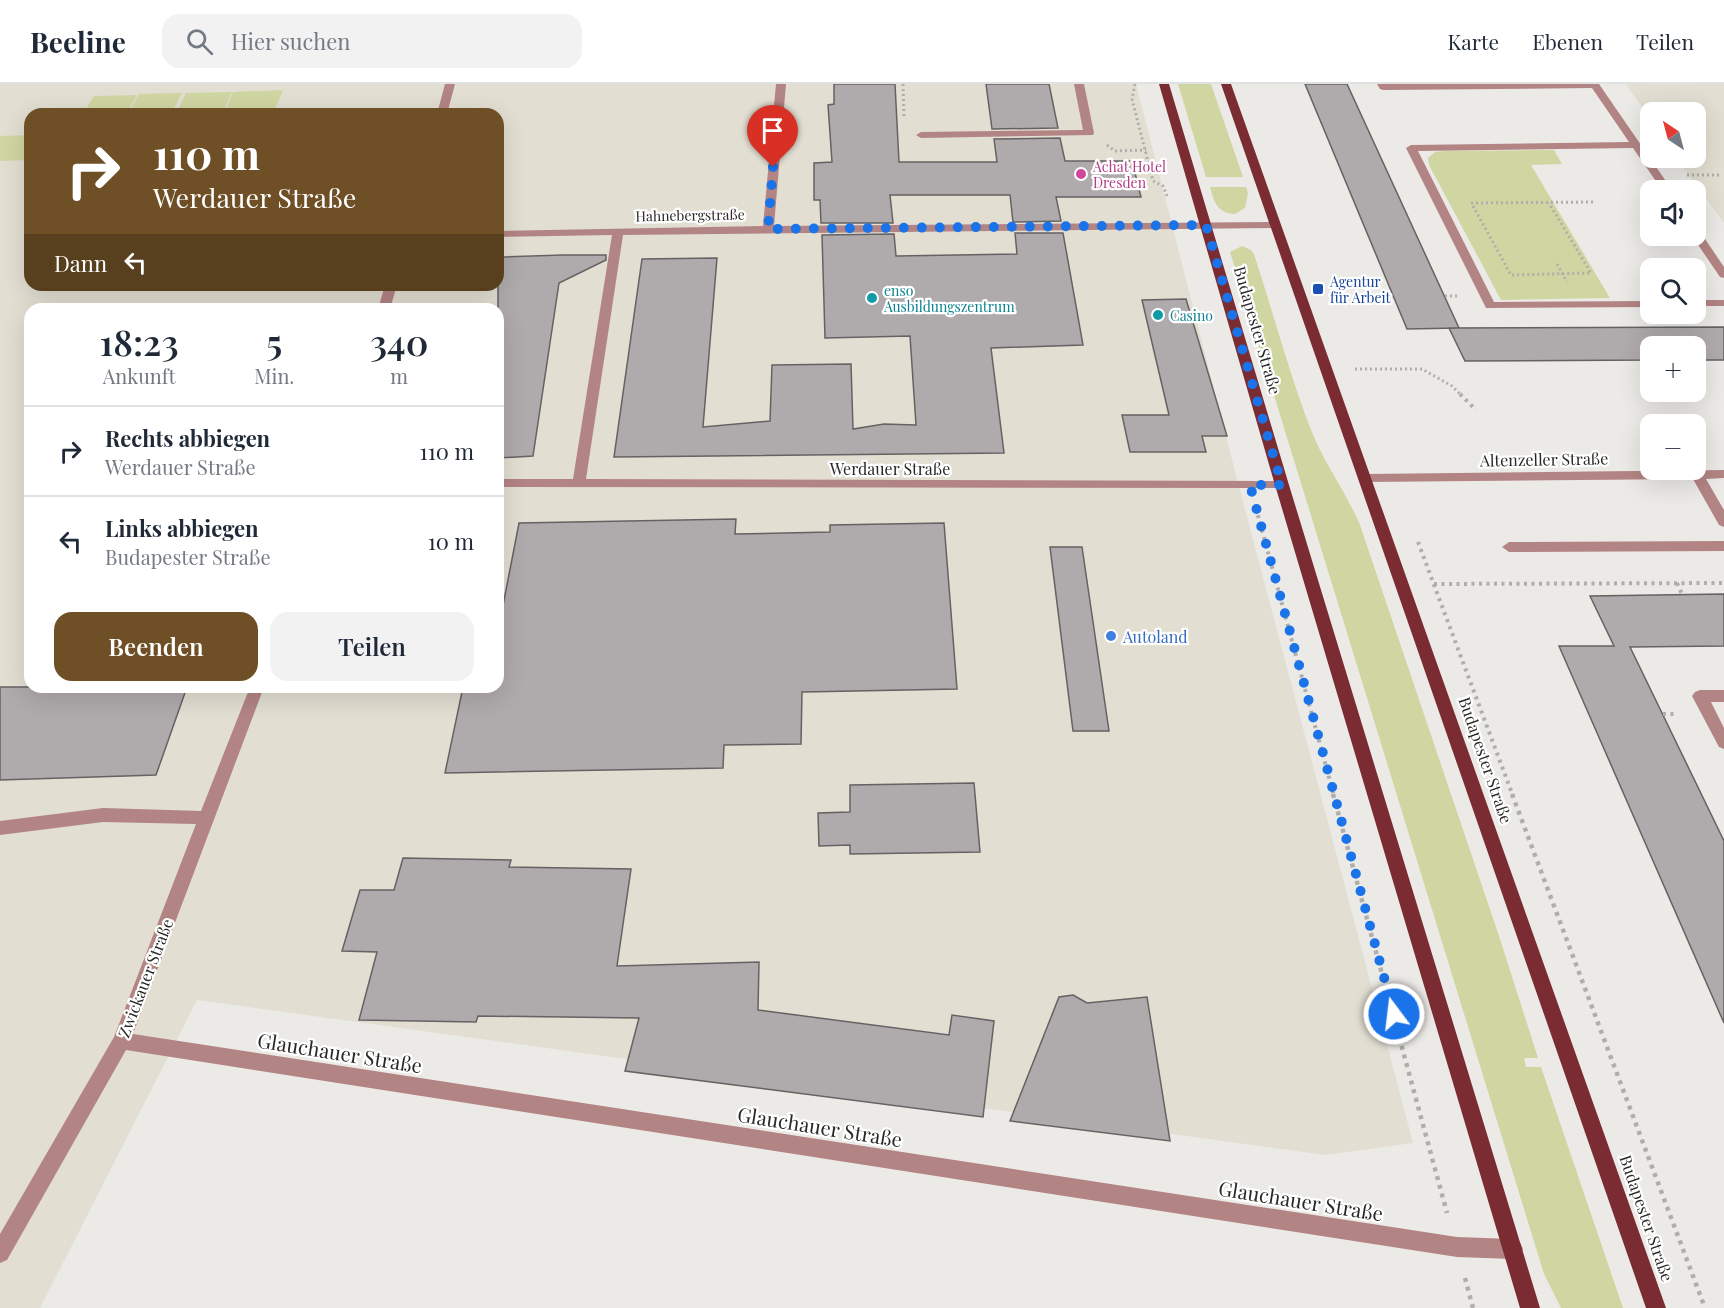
<!DOCTYPE html>
<html lang="de">
<meta charset="utf-8">
<style>
body{margin:0;font-family:"Playfair Display",serif;background:#f2f2f3;color:#1f2937;height:100vh;display:flex;flex-direction:column;font-size:22px;white-space:nowrap}
*{box-sizing:border-box;margin:0}
p{font-size:20px;color:#747a83}
.icon{flex:none;width:33px;height:33px;fill:none;stroke:currentColor;stroke-width:2;stroke-linecap:round;stroke-linejoin:round}
.map{position:relative;flex:1;overflow:hidden}
.sheet{position:absolute;left:24px;top:219px;width:480px;height:390px;display:flex;flex-direction:column;background:#fff;border-radius:18px;box-shadow:0 6px 24px #0002}
.sheet>*{flex:none}
.top-card{position:absolute;left:24px;top:24px;width:480px;height:183px;border-radius:18px;box-shadow:0 6px 24px #0002;background:#6f4f25;color:#fff;overflow:hidden}
.needle{width:39px;rotate:324deg}
.fabs{position:absolute;left:1640px;top:18px;display:grid;gap:12px}
.fabs a{display:grid;place-items:center;width:66px;height:66px;border-radius:12px;background:#fff;box-shadow:0 6px 24px #0002;font-size:30px}
.pin{position:absolute;display:grid;place-items:center;width:51px;height:51px;color:#fff;margin:-62px -26px;border-radius:50% 50% 50% 0;rotate:-45deg;box-shadow:0 0 6px #0007}
.pin .icon{rotate:45deg}
.me{position:absolute;width:66px;margin:-33px;rotate:345deg;stroke-linejoin:round;filter:drop-shadow(0 0 4px #0008)}
.turn{display:flex;align-items:center;gap:21px;height:126px;padding:0 30px;font-size:27px}
.turn .icon{width:78px;height:78px;stroke-width:2.5}
.turn b{display:block;font-size:42px;line-height:51px}
.then{display:flex;align-items:center;height:57px;padding:0 30px;background:#0003;gap:12px;font-size:22px}
.eta{display:flex;justify-content:space-evenly;align-items:center;height:102px;text-align:center}
.eta b{font-size:36px;font-weight:600;line-height:42px}
.cta{display:flex;gap:12px;margin-top:auto;padding:12px 30px}
.cta a{flex:1;height:69px;border-radius:18px;background:#6f4f25;color:#fff;font-size:24px;font-weight:600;line-height:69px;text-align:center}
.cta a+a{background:#f2f2f3;color:#1f2937}
ul{padding:0;list-style:none}
li{display:flex;align-items:center;gap:18px;height:90px;padding:0 30px;border-top:2px solid #e0e1e3}
li div{flex:1}
li b{display:block;font-size:22px}
li em{font-style:normal}
header{display:flex;align-items:center;gap:36px;box-sizing:border-box;height:84px;padding:0 30px;background:#fff;border-bottom:2px solid #e0e1e3}
header strong{font-size:28px}
nav{display:flex;gap:33px;margin-inline-start:auto;font-size:21px}
.search{width:420px;height:54px;background:#f2f2f3;display:flex;align-items:center;gap:15px;box-sizing:border-box;padding:0 21px;border-radius:18px;color:#747a83;font-size:22px}
.map>svg:first-child{display:block}
.built{fill:#e2ded2;fill-rule:evenodd}
.green{fill:#d0d6a2}
.building{fill:#afaaac;stroke:#666263;stroke-width:1.5}
.lines{fill:none;stroke-linecap:round;stroke-linejoin:round}
.path-far2{stroke:#b0aeab;stroke-width:3;stroke-dasharray:2 3;stroke-linecap:butt}
.path-far1{stroke:#b0aeab;stroke-width:4;stroke-dasharray:3 4.5;stroke-linecap:butt}
.path{stroke:#b0aeab;stroke-width:4.5;stroke-dasharray:4 5;stroke-linecap:butt}
.minor{fill:#b38484;fill-rule:evenodd}
.major{fill:#7b2c32;fill-rule:evenodd}
.route{stroke:#1a73e8;stroke-width:10;stroke-dasharray:0 18}
.hotel-dot{fill:#d1479c;stroke:#fff;stroke-width:2}
.transit-dot{fill:#1a4fb4;stroke:#fff;stroke-width:2}
.culture-dot{fill:#0f9aa8;stroke:#fff;stroke-width:2}
.shop-dot{fill:#3f7fe0;stroke:#fff;stroke-width:2}
.labels{text-anchor:middle;dominant-baseline:central;stroke-width:4.5;stroke-linejoin:round;paint-order:stroke}
.far-hotel-label{font-size:14px;fill:#b23c85;stroke:#fff;text-anchor:start}
.far-street-label{font-size:14px;fill:#292827;stroke:#fff}
.far-transit-label{font-size:14px;fill:#164399;stroke:#fff;text-anchor:start}
.far-culture-label{font-size:14px;fill:#0d838f;stroke:#fff;text-anchor:start}
.street-label{font-size:16px;fill:#292827;stroke:#fff}
.shop-label{font-size:16px;fill:#366cbe;stroke:#fff;text-anchor:start}
.near-street-label{font-size:20px;fill:#292827;stroke:#fff}
</style>
<header>
<strong>Beeline</strong>
<div class="search"><svg class="icon" aria-label="search" viewBox="0 0 24 24"><circle cx="10" cy="10" r="6"/><path d="M15 15l6 6"/></svg>Hier suchen</div>
<nav><a>Karte</a><a>Ebenen</a><a>Teilen</a></nav>
</header>
<div class="map">
<svg width="1724" height="1224" viewBox="0 0 1724 1224">
<rect width="100%" height="100%" fill="#eceae6"/>
<path class="built" d="M0,0H1136L1238,399L1413,1059L1325,1071L197,916L40,1224H0ZM30,30H498V201H30ZM30,225H498V603H30Z
M1626,0H1724V139L1676,74H1695V28H1650V35Z"/>
<path class="green" d="M1178,0H1211L1243,93H1206Z
M283,6L273,30H224L233,8Z
M232,8L222,30H176L186,9Z
M182,9L171,30H128L139,10Z
M137,11L126,30H83L94,12Z
M30,51V76L0,77V52Z
M1554,66L1562,80L1531,81L1610,214L1501,216L1429,81L1428,74L1435,68L1444,67Z
M1210,103H1246L1248,109L1245,124L1235,130C1217,129 1214,118 1210,103Z
M1242,162L1251,166L1254,170C1273,228 1289,289 1311,346C1324,379 1346,408 1360,441L1500,855L1538,974H1524L1526,983H1541L1623,1224H1561L1544,1190L1230,168Z"/>
<path class="building" d="M834,0H895L899,78H997L994,55L1060,54L1065,77H1132L1141,113H1056L1061,137L1013,138L1010,111H890L893,139H821L820,116H814V79L832,78L828,21L834,20Z
M986,0H1049L1058,44L992,45Z
M1305,0H1347L1459,244L1407,245Z
M1015,149H1063L1083,261L991,264L1004,369L614,373L642,175L717,174L703,343L770,337L772,281L851,280L853,345L884,340L916,341L910,252L825,254L822,151L894,150L896,172L1017,170Z
M563,171H606V176L559,199L533,372L498,374V173Z
M1186,215L1227,352H1202L1206,368H1130L1122,331H1169L1142,216Z
M1724,243V276H1695V262H1650V276L1465,277L1449,244Z
M736,435L735,450L830,448V441L944,439L957,605L802,608L801,660L724,661L723,684L445,689L463,603H498V547L519,439Z
M1050,463H1082L1109,647H1073Z
M1724,510V562L1630,563L1724,757V939L1559,562H1614L1590,512Z
M0,603H187L156,691L0,696Z
M974,699L980,768L850,770V761L819,762L818,729L850,728V701Z
M403,774L511,776L509,783L631,785L617,882L759,878L758,926L949,951L952,931L994,937L983,1033L625,987L639,934L478,932L476,938L359,936L377,868L342,867L360,806H394Z
M1073,911L1087,919L1147,913L1170,1057L1010,1037L1059,913Z"/>
<g class="lines">
<path class="path-far2" d="M903,0L904,35
M1135,0L1132,15L1153,97L1163,102L1167,112
M1107,61L1115,67L1146,66
M1687,91H1719
M1471,119L1593,118
M1473,122L1511,191L1591,189L1549,119
M1557,180L1567,198
M1445,212H1457
M1355,285H1422L1452,302L1462,312"/>
<path class="path-far1" d="M1460,310L1476,326
M1256,424L1334,712
M1418,458L1513,712
M1677,499L1682,510
M1434,500L1724,499
M1663,630H1677"/>
<path class="path" d="M1333,710L1447,1129
M1512,710L1705,1224
M1465,1194L1473,1224"/>
<path class="minor" d="M445,0H455L447,30H437Z
M776,0H786L774,142L1276,138L1281,141L1276,144L623,151L586,395L1282,397L1289,401L1287,404L498,403V395H573L612,151L498,153V147L763,142Z
M1074,0H1084L1094,49L1093,51L921,54L916,51L921,48L1083,46Z
M1377,0H1599L1672,106H1662L1633,64L1418,67L1494,218L1650,217V223L1486,224L1406,64L1411,61L1629,58L1592,4L1383,6L1380,5Z
M1695,145L1699,146L1724,183V194L1720,193L1692,152H1695Z
M385,201H397L390,225H378Z
M1695,216H1724V222H1695Z
M1724,386V394L1706,395L1724,426V443L1719,441L1693,395L1365,398L1358,394L1365,390Z
M1724,457V467L1509,468L1502,463L1509,458Z
M250,603H264L133,950L1457,1153L1513,1155L1520,1158L1523,1165L1520,1172L1513,1175L1457,1173L126,966L7,1176L0,1179V1150L114,953L196,740L103,738L0,751V737L103,724L201,727Z
M1700,606H1724V618H1711L1724,644V665L1719,663L1692,612L1695,608Z"/>
<path class="major" d="M1159,0H1169L1289,401L1540,1224H1520L1275,401Z
M1221,0H1231L1666,1224H1646Z"/>
</g>
<g class="lines">
<path class="route" d="M773,83L768,145L1206,141L1282,401H1250L1394,930"/>
</g>
<circle class="hotel-dot" cx="1081" cy="90" r="6"/>
<rect class="transit-dot" x="1312" y="199" width="12" height="12" rx="3"/>
<g class="culture-dot">
<circle cx="872" cy="214" r="6"/>
<circle cx="1158" cy="231" r="6"/>
</g>
<circle class="shop-dot" cx="1111" cy="552" r="6"/>
<g class="labels">
<g class="far-hotel-label">
<text x="1093" y="82">Achat Hotel<tspan x="1093" dy="16">Dresden</tspan></text>
</g>
<g class="far-street-label">
<text transform="translate(690 131) rotate(-1)">Hahnebergstraße</text>
</g>
<g class="far-transit-label">
<text x="1330" y="197">Agentur<tspan x="1330" dy="16">für Arbeit</tspan></text>
</g>
<g class="far-culture-label">
<text x="884" y="206">enso<tspan x="884" dy="16">Ausbildungszentrum</tspan></text>
<text x="1170" y="231">Casino</text>
</g>
<g class="street-label">
<text transform="translate(1258 246) rotate(74)">Budapester Straße</text>
<text transform="translate(1544 375) rotate(-1)">Altenzeller Straße</text>
<text x="890" y="384">Werdauer Straße</text>
<text transform="translate(1486 676) rotate(71)">Budapester Straße</text>
<text transform="translate(145 894) rotate(-69)">Zwickauer Straße</text>
<text transform="translate(1647 1134) rotate(71)">Budapester Straße</text>
</g>
<g class="shop-label">
<text x="1123" y="552">Autoland</text>
</g>
<g class="near-street-label">
<text transform="translate(340 968) rotate(9)">Glauchauer Straße</text>
<text transform="translate(820 1042) rotate(9)">Glauchauer Straße</text>
<text transform="translate(1301 1116) rotate(9)">Glauchauer Straße</text>
</g>
</g>
</svg>
<div class="fabs">
<a><svg class="needle" viewBox="-14 -14 28 28"><path d="M0-13l5 13h-10z" fill="#e53935"/><path d="M0 13l5-13h-10z" fill="#747a83"/></svg></a>
<a><svg class="icon" aria-label="sound" viewBox="0 0 24 24"><path d="M4 9h4l5-4v14l-5-4H4zM17 9q2 3 0 6"/></svg></a>
<a><svg class="icon" aria-label="search" viewBox="0 0 24 24"><circle cx="10" cy="10" r="6"/><path d="M15 15l6 6"/></svg></a>
<a>+</a>
<a>−</a>
</div>
<div class="pin" style="left:773px;top:83px;background:#d93025"><svg class="icon" aria-label="arrive" viewBox="0 0 24 24"><path d="M6 21V4h12l-3 4 3 4H6"/></svg></div>
<svg class="me" style="left:1394px;top:930px" viewBox="-20 -20 40 40"><circle r="17" fill="#1a73e8" stroke="#fff" stroke-width="3"/><path d="M0-11L8 9 0 5-8 9z" fill="#fff"/></svg>
<div class="top-card">
<div class="turn"><svg class="icon" aria-label="right" viewBox="0 0 24 24"><path d="M7 20v-9h11M14 6l5 5-5 5"/></svg><div><b>110 m</b>Werdauer Straße</div></div>
<div class="then">Dann<svg class="icon" aria-label="left" viewBox="0 0 24 24"><path d="M17 20v-9H6M10 6l-5 5 5 5"/></svg></div>
</div>
<section class="sheet">
<div class="eta">
<div><b>18:23</b><p>Ankunft</p></div>
<div><b>5</b><p>Min.</p></div>
<div><b>340</b><p>m</p></div>
</div>
<ul>
<li><svg class="icon" aria-label="right" viewBox="0 0 24 24"><path d="M7 20v-9h11M14 6l5 5-5 5"/></svg><div><b>Rechts abbiegen</b><p>Werdauer Straße</p></div><em>110 m</em></li>
<li><svg class="icon" aria-label="left" viewBox="0 0 24 24"><path d="M17 20v-9H6M10 6l-5 5 5 5"/></svg><div><b>Links abbiegen</b><p>Budapester Straße</p></div><em>10 m</em></li>
</ul>
<div class="cta"><a>Beenden</a><a>Teilen</a></div>
</section>
</div>
